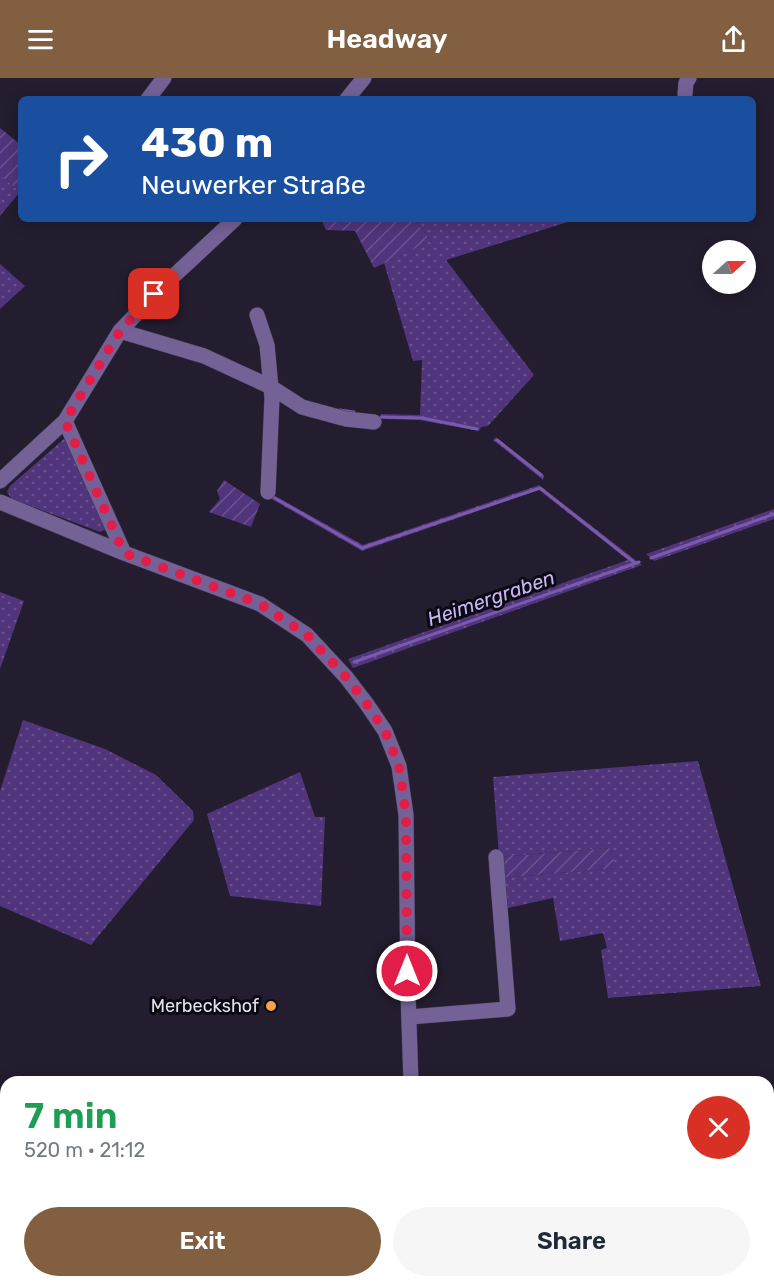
<!DOCTYPE html>
<meta charset="utf-8">
<style>
body{margin:0;font-family:Rubik,sans-serif;background:#f6f6f7;color:#1f2937;height:100vh;display:flex;flex-direction:column;font-size:22px;white-space:nowrap}
*{box-sizing:border-box;margin:0}
p{font-size:20px;color:#747a83}
.icon{flex:none;width:33px;height:33px;fill:none;stroke:currentColor;stroke-width:2;stroke-linecap:round;stroke-linejoin:round}
.map{position:relative;flex:1;overflow:hidden}
.drawer{position:absolute;left:0px;top:998px;width:774px;height:212px;display:flex;flex-direction:column;background:#fff;border-radius:18px 18px 0 0;box-shadow:0 3px 15px #0003}
.drawer>*{flex:none}
.banner{position:absolute;left:18px;top:18px;width:738px;height:126px;border-radius:9px;box-shadow:0 3px 15px #0003;background:#1a4fa0;color:#fff;overflow:hidden}
.needle{width:39px;rotate:69deg}
.tools{position:absolute;left:702px;top:162px;display:grid;gap:12px}
.tools a{display:grid;place-items:center;width:54px;height:54px;border-radius:50%;background:#fff;box-shadow:0 3px 15px #0003;font-size:30px}
.pin{position:absolute;display:grid;place-items:center;width:51px;height:51px;color:#fff;margin:-26px;border-radius:12px;box-shadow:0 3px 9px #0006}
.me{position:absolute;width:66px;margin:-33px;rotate:0deg;stroke-linejoin:round;filter:drop-shadow(0 0 4px #0008)}
.turn{display:flex;align-items:center;gap:21px;height:126px;padding:0 24px;font-size:27px}
.turn .icon{width:78px;height:78px;stroke-width:2.5}
.turn b{display:block;font-size:42px;line-height:51px}
.round{display:grid;place-items:center;flex:none;width:63px;height:63px;border-radius:32px;background:#f6f6f7}
.head{display:flex;align-items:center;justify-content:space-between;height:102px;padding:0 24px}
h1{font-size:36px;font-weight:600;line-height:45px;color:#1e9e55}
.primary-button{display:flex;gap:12px;margin-top:auto;padding:12px 24px}
.primary-button a{flex:1;height:69px;border-radius:36px;background:#815f40;color:#fff;font-size:24px;font-weight:600;line-height:69px;text-align:center}
.primary-button a+a{background:#f6f6f7;color:#1f2937}
header{display:flex;justify-content:space-between;align-items:center;height:78px;padding:0 24px;background:#815f40;color:#fff;font-size:27px;font-weight:600}
.map>svg:first-child{display:block}
.grass{fill:url(#grass-dots)}
.garden{fill:url(#garden-furrows)}
.lines{fill:none;stroke-linecap:round;stroke-linejoin:round}
.stream{stroke:#795bac;stroke-width:3}
.minor-casing{stroke:#3e384a;stroke-width:16}
.minor{stroke:#746297;stroke-width:15}
.route{stroke:#e11d48;stroke-width:10;stroke-dasharray:0 18}
.poi-dot{fill:#f8a14a;stroke:#0b0911;stroke-width:2}
.labels{text-anchor:middle;dominant-baseline:central;stroke-width:6;stroke-linejoin:round;paint-order:stroke}
.poi-label{font-size:18px;fill:#e4e1ed;stroke:#0b0911;text-anchor:end}
.water-label{font-size:20px;font-style:italic;fill:#c9b4f5;stroke:#0b0911}
</style>
<header><svg class="icon" aria-label="menu" viewBox="0 0 24 24"><path d="M4 6h16M4 12h16M4 18h16"/></svg>Headway<svg class="icon" aria-label="share" viewBox="0 0 24 24"><path d="M12 15V3M7 8l5-5 5 5M5 13v7h14v-7"/></svg></header>
<div class="map">
<svg width="774" height="1208" viewBox="0 0 774 1208">
<defs>
<pattern id="grass-dots" width="8" height="8" patternUnits="userSpaceOnUse" patternTransform="scale(1.5)"><rect width="8" height="8" fill="#51357c"/><path d="M2 2h.1M6 6h.1" fill="none" stroke="#6a528f" stroke-width="1.8" stroke-linecap="round"/></pattern>
<pattern id="garden-furrows" width="10" height="10" patternUnits="userSpaceOnUse" patternTransform="scale(1.5)"><rect width="10" height="10" fill="#51357c"/><path d="M-1 1l2-2M0 10L10 0M9 11l2-2" fill="none" stroke="#6a528f"/></pattern>
</defs>
<rect width="100%" height="100%" fill="#231d2f"/>
<path class="grass" d="M0,97L20,114L0,138Z
M414,141L574,142L446,182L534,297L488,348L481,349L479,353L419,342L380,341L381,336L420,337L422,282L413,283L384,185L431,163Z
M0,186L25,208L0,231Z
M66,359L107,445L105,452L100,454L12,421L7,414L10,408Z
M496,359L544,397L543,402L493,362Z
M539,407L642,487L353,590L348,581L628,482L539,412L362,473L268,419L270,415L363,467Z
M774,431V441L654,483L646,476Z
M0,514L24,523L0,591Z
M23,642L105,671L156,697L193,733L194,742L91,867L0,828V713Z
M698,683L761,908L608,920L601,872L607,870L603,855L560,863L553,820L504,831L501,800L615,790L610,770L499,779L493,699Z
M300,694L315,739H325L321,828L230,818L207,736Z
M774,1125V1197L768,1199V1128Z
M303,1203H390V1208H299Z
M601,1203H758L745,1208H588Z"/>
<path class="garden" d="M0,50L21,67L20,114L0,97Z
M321,141H414L431,163L374,190L355,153L326,152Z
M224,402L260,426L251,449L209,434L220,421L217,413Z
M610,770L616,790L501,800L499,779Z"/>
<g class="lines">
<path class="stream" d="M340,332L354,334
M381,339L422,340L477,351
M497,362L541,397
M273,419L362,470L540,410L635,485
M651,480L774,436
M354,584L639,484
M768,1109H774"/>
<g class="minor-casing">
<path id="minor" d="M685,16L686,5L689,0
M148,21L164,0
M347,21L364,0
M257,237L267,267L272,320L268,414
M120,253L204,278L271,309L302,329L346,341L374,344
M65,343L124,475
M0,403L65,343L120,253L163,208L235,141
M0,424L124,475L260,526L307,557L346,599L366,625L385,653L399,688L406,737L408,915L411,1004
M409,939L508,931L496,779
M494,1203L502,1208
M400,1208L401,1203"/>
</g>
<use href="#minor" class="minor"/>
</g>
<g class="lines">
<path class="route" d="M154,216L120,253L65,343L124,475L260,526L307,557L346,599L366,625L385,653L399,688L406,737L407,893"/>
</g>
<circle class="poi-dot" cx="271" cy="928" r="6"/>
<g class="labels">
<g class="poi-label">
<text x="259" y="928">Merbeckshof</text>
</g>
<g class="water-label">
<text transform="translate(491 520) rotate(-19)">Heimergraben</text>
</g>
</g>
</svg>
<div class="tools">
<a><svg class="needle" viewBox="-14 -14 28 28"><path d="M0-13l5 13h-10z" fill="#e53935"/><path d="M0 13l5-13h-10z" fill="#747a83"/></svg></a>
</div>
<div class="pin" style="left:154px;top:216px;background:#d93025"><svg class="icon" aria-label="arrive" viewBox="0 0 24 24"><path d="M6 21V4h12l-3 4 3 4H6"/></svg></div>
<svg class="me" style="left:407px;top:893px" viewBox="-20 -20 40 40"><circle r="17" fill="#e11d48" stroke="#fff" stroke-width="3"/><path d="M0-11L8 9 0 5-8 9z" fill="#fff"/></svg>
<div class="banner">
<div class="turn"><svg class="icon" aria-label="right" viewBox="0 0 24 24"><path d="M7 20v-9h11M14 6l5 5-5 5"/></svg><div><b>430 m</b>Neuwerker Straße</div></div>
</div>
<section class="drawer">
<div class="head"><div><h1>7 min</h1><p>520 m · 21:12</p></div><a class="round" style="background:#d93025;color:#fff"><svg class="icon" aria-label="close" viewBox="0 0 24 24"><path d="M6 6l12 12M18 6L6 18"/></svg></a></div>
<div class="primary-button"><a>Exit</a><a>Share</a></div>
</section>
</div>
